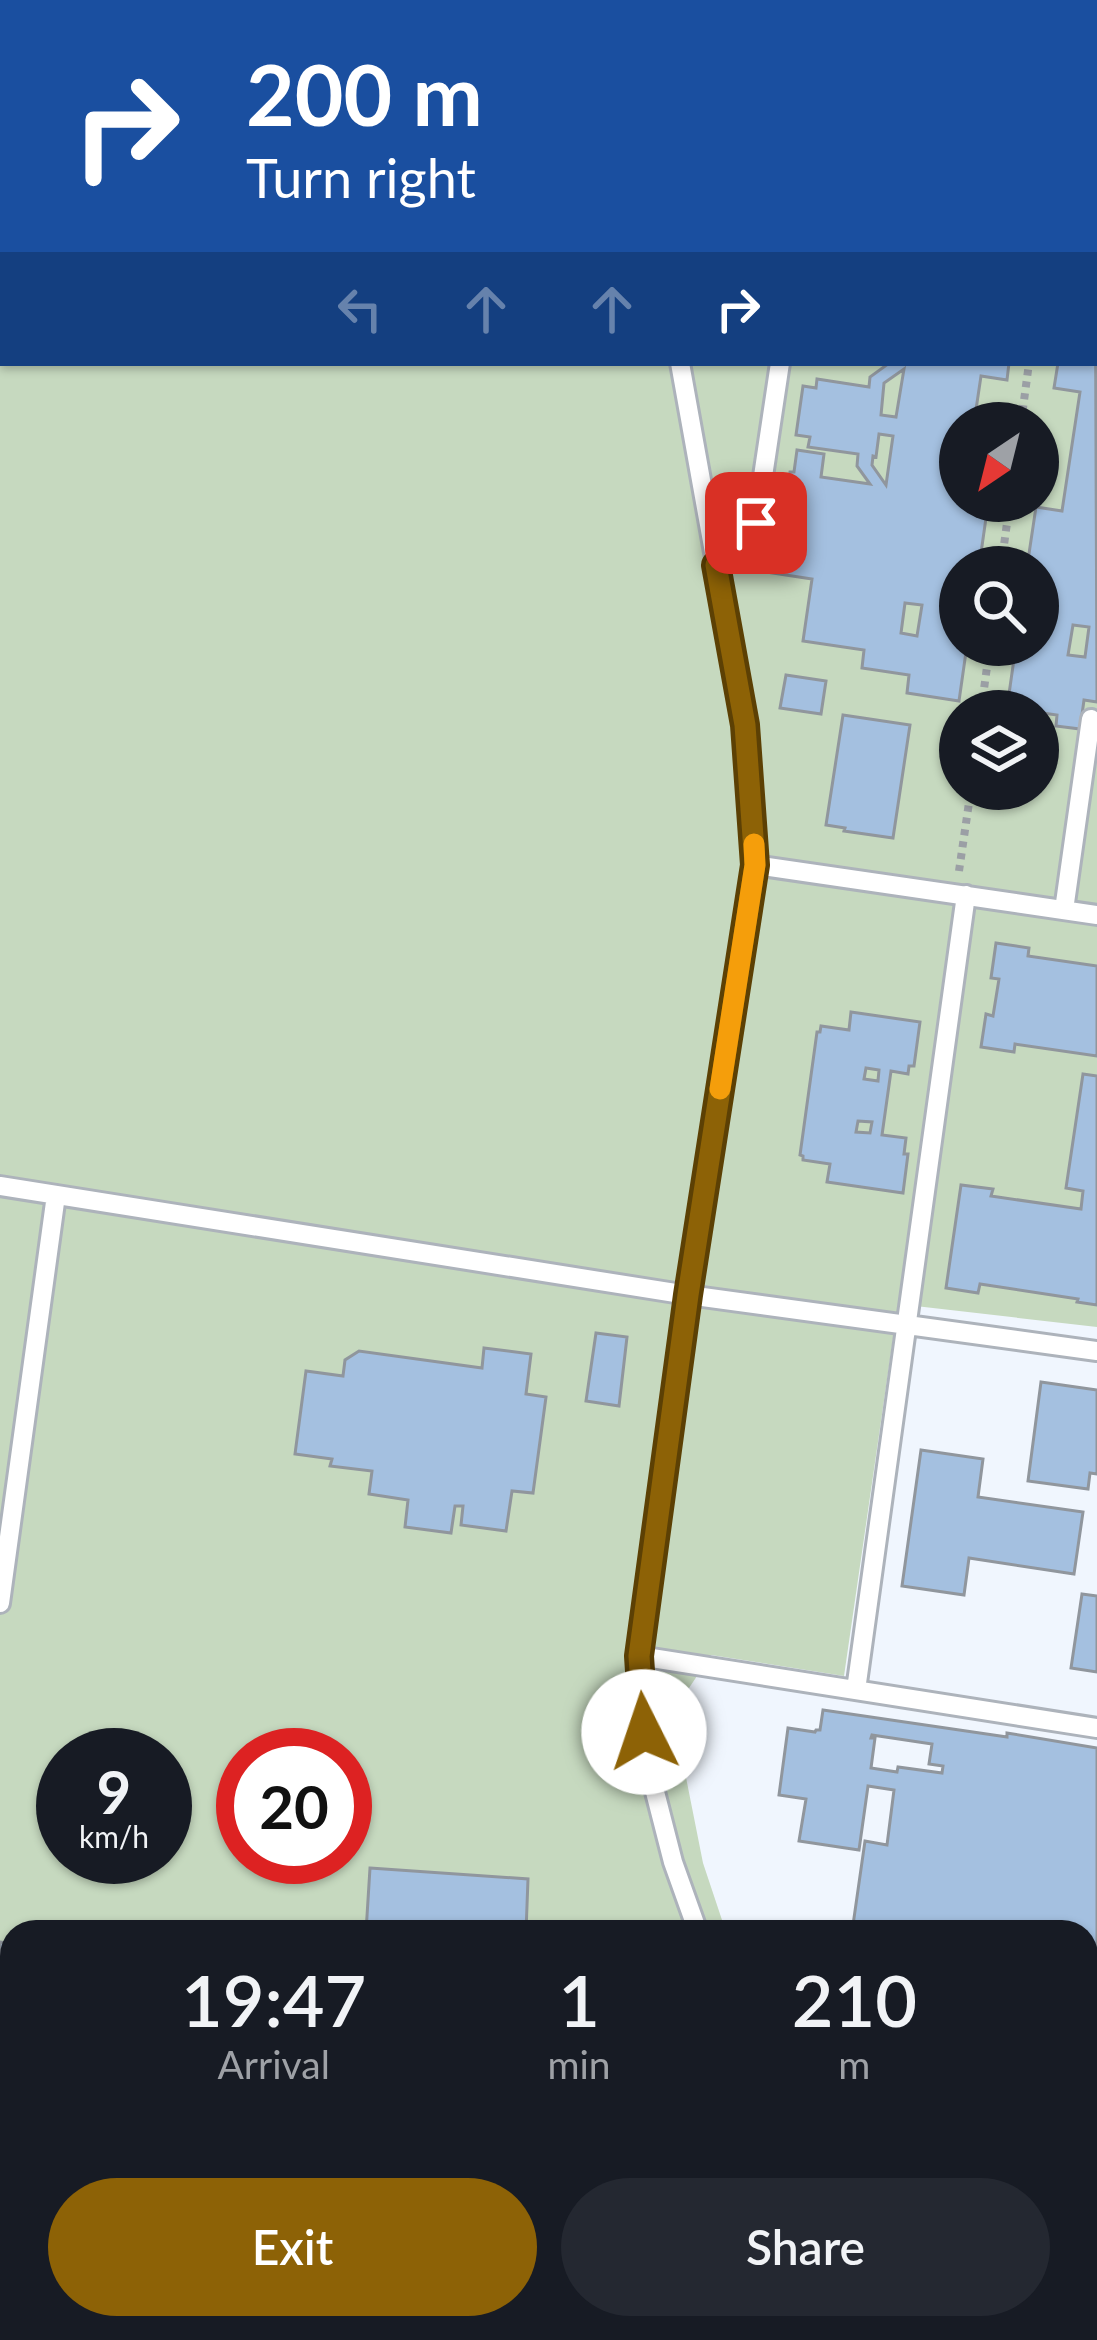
<!DOCTYPE html>
<style>
body{margin:0;font-family:Lato,sans-serif;background:#242831;color:#f1f3f6;height:100vh;display:flex;flex-direction:column;font-size:45px;white-space:nowrap}
*{box-sizing:border-box;margin:0}
p{font-size:39px;color:#9ea1a6}
.icon{flex:none;width:66px;height:66px;fill:none;stroke:currentColor;stroke-width:2;stroke-linecap:round;stroke-linejoin:round}
.map{position:relative;flex:1;overflow:hidden}
.sheet{position:absolute;left:0px;top:1920px;width:1098px;height:420px;display:flex;flex-direction:column;background:#171b24;border-radius:36px 36px 0 0;box-shadow:0 3px 9px #0004}
.sheet>*{flex:none}
.hud{position:absolute;left:0px;top:0px;width:1098px;height:366px;box-shadow:0 3px 9px #0004;background:#1a4fa0;color:#fff;overflow:hidden}
.needle{width:78px;rotate:215deg}
.fabs{position:absolute;left:939px;top:402px;display:grid;gap:24px}
.fabs a{display:grid;place-items:center;width:120px;height:120px;border-radius:50%;background:#171b24;box-shadow:0 3px 9px #0004;font-size:60px}
.speed{position:absolute;left:36px;top:1728px;display:flex;gap:24px;font-size:60px;font-weight:700;text-align:center}
.speed>*{display:grid;place-content:center;width:156px;height:156px;border-radius:50%;background:#171b24;box-shadow:0 3px 9px #0004;line-height:1}
.speed small{font-size:30px;font-weight:400}
.speed .limit{border:18px solid #d22;background:#fff;color:#111}
.pin{position:absolute;display:grid;place-items:center;width:102px;height:102px;color:#fff;margin:-51px;border-radius:24px;box-shadow:0 6px 18px #0006}
.me{position:absolute;width:132px;margin:-66px;rotate:356deg;stroke-linejoin:round;filter:drop-shadow(0 0 9px #0008)}
.turn{display:flex;align-items:center;gap:42px;height:252px;padding:0 48px;font-size:54px}
.turn .icon{width:156px;height:156px;stroke-width:2.5}
.turn b{display:block;font-size:84px;line-height:102px}
.lanes{display:flex;align-items:center;height:114px;padding:0 48px;background:#0003;justify-content:center;gap:60px;direction:ltr}
.lanes .off{opacity:.35}
.eta{display:flex;justify-content:space-evenly;align-items:center;height:204px;text-align:center}
.eta b{font-size:72px;font-weight:600;line-height:84px}
.button{display:flex;gap:24px;margin-top:auto;padding:24px 48px}
.button a{flex:1;height:138px;border-radius:72px;background:#8d6206;color:#fff;font-size:48px;font-weight:600;line-height:138px;text-align:center}
.button a+a{background:#242831;color:#f1f3f6}
.map>svg:first-child{display:block}
.green{fill:#c6d9bf;fill-rule:evenodd}
.building{fill:#a4c0e0;stroke:#90969d;stroke-width:3;fill-rule:evenodd}
.lines{fill:none;stroke-linecap:round;stroke-linejoin:round}
.lane-casing{stroke:#adb3bb;stroke-width:24}
.street-casing{stroke:#adb3bb;stroke-width:42}
.path{stroke:#9b9fa5;stroke-width:8;stroke-dasharray:6 6;stroke-linecap:butt}
.lane{stroke:#fff;stroke-width:18}
.street{stroke:#fff;stroke-width:36}
.route-casing{stroke:#5c4004;stroke-width:30}
.route{stroke:#8d6206;stroke-width:21}
.slow{stroke:#f59e0b;stroke-width:21}
</style>
<div class="map">
<svg width="1097" height="2340" viewBox="0 0 1097 2340">
<rect width="100%" height="100%" fill="#f0f6fe"/>
<path class="green" d="M0,0H1097V1327L898,1304L844,1676L711,1655L673,1712L703,1863L726,1932H12V2291L0,2290ZM3,3H1095V363H3ZM960,423H1038V501H960ZM960,567H1038V645H960ZM960,711H1038V789H960ZM63,1755H165V1857H63ZM243,1755H345V1857H243Z
M396,2328H748V2340H395Z
M778,2328H991L990,2339Z"/>
<path class="building" d="M1095,188L1097,702L1084,700L1080,729L1056,726L1057,715L1007,708L1016,645H1038V567H1027L1036,507L1062,511L1080,392L1054,388L1058,363H1095ZM1073,625L1089,627L1085,657L1068,655Z
M884,363H1009L1007,380L981,376L974,423H960V501L988,504L979,567H960V645H967L959,701L907,693L909,675L862,668L864,650L803,641L812,579L766,572L774,520L782,521L790,472H794L797,450L824,454L821,477L870,484L857,466L858,454L808,447L810,437L796,435L803,386L816,388L817,379L869,387L870,377L888,364ZM904,369L896,417L881,415L884,383ZM879,434L893,436L886,485L872,465L873,456L876,457ZM905,603L922,605L917,636L901,633Z
M786,675L826,681L821,714L780,708Z
M843,715L910,725L893,838L844,831L845,828L826,825Z
M996,943L1029,948L1028,956L1097,966V1056L1015,1044L1014,1052L981,1047L986,1014L993,1016L999,979L991,978Z
M851,1012L920,1022L914,1066H909L908,1074L891,1071L882,1135L906,1138L904,1154H908L903,1193L827,1182L830,1164L803,1160V1156L800,1155L817,1032H820L821,1026L849,1030ZM866,1068L879,1070L878,1081L864,1079ZM858,1121L872,1122L870,1133L856,1132Z
M1083,1074L1097,1076V1305L1077,1302L1078,1299L980,1284L978,1293L946,1288L961,1185L993,1189L991,1196L1081,1209L1083,1191L1066,1188Z
M596,1333L627,1337L619,1406L586,1401Z
M484,1348L531,1354L526,1394L546,1397L533,1493L512,1491L506,1531L461,1525L463,1506H455L451,1533L405,1527L408,1500L369,1494L372,1471L330,1466L332,1459L295,1454L306,1371L343,1376L345,1360L359,1351L482,1368Z
M1041,1382L1097,1390V1474L1090,1473L1088,1489L1028,1481Z
M921,1450L983,1459L978,1497L1083,1512L1074,1574L969,1558L964,1595L902,1586Z
M1082,1594L1097,1596V1672L1071,1668Z
M823,1710L1007,1737V1733L1097,1748V2159L1086,2158V1932H852L865,1841L887,1845L894,1790L868,1786L859,1850L799,1841L806,1799L779,1795L788,1728L815,1732L816,1730H820ZM872,1735L932,1744L929,1764L943,1766L942,1773L898,1767L897,1772L871,1768L875,1738H871Z
M370,1868L528,1879L526,1932H366Z
M0,1942L12,1944V2120L0,2119Z"/>
<g class="lines">
<g class="lane-casing">
<path id="lane" d="M616,0V3
M1095,135H1097
M680,363L745,725L755,865L688,1295L639,1656L644,1732L654,1788L673,1862L698,1932
M716,565C737,557 748,543 756,523L780,363
M755,865L1097,915
M1064,910L1091,719
M0,1186L688,1295L1097,1351
M0,1603L56,1195
M639,1656L1097,1728
M856,1690L966,895
M770,2328V2340"/>
</g>
<g class="street-casing">
<path id="street" d="M0,2313L12,2314
M216,2328L306,2334L331,2340"/>
</g>
<path class="path" d="M1021,423L1029,363
M1001,567L1010,501
M981,711L990,645
M959,871L971,789"/>
<use href="#lane" class="lane"/>
<use href="#street" class="street"/>
</g>
<g class="lines">
<g class="route-casing">
<path id="route" d="M644,1732L639,1656L688,1295L755,865L745,725L716,565C737,557 748,543 756,523"/>
</g>
<use href="#route" class="route"/>
<path class="slow" d="M720,1089L755,865L754,844"/>
</g>
</svg>
<div class="fabs">
<a><svg class="needle" viewBox="-14 -14 28 28"><path d="M0-13l5 13h-10z" fill="#e53935"/><path d="M0 13l5-13h-10z" fill="#9ea1a6"/></svg></a>
<a><svg class="icon" aria-label="search" viewBox="0 0 24 24"><circle cx="10" cy="10" r="6"/><path d="M15 15l6 6"/></svg></a>
<a><svg class="icon" aria-label="layers" viewBox="0 0 24 24"><path d="M12 4l9 5-9 5-9-5zM3 14l9 5 9-5"/></svg></a>
</div>
<div class="speed"><div>9<small>km/h</small></div><div class="limit">20</div></div>
<div class="pin" style="left:756px;top:523px;background:#d93025"><svg class="icon" aria-label="arrive" viewBox="0 0 24 24"><path d="M6 21V4h12l-3 4 3 4H6"/></svg></div>
<svg class="me" style="left:644px;top:1732px" viewBox="-20 -20 40 40"><circle r="19" fill="#fff"/><path d="M0-13L10 11 0 6-10 11z" fill="#8d6206"/></svg>
<div class="hud">
<div class="turn"><svg class="icon" aria-label="right" viewBox="0 0 24 24"><path d="M7 20v-9h11M14 6l5 5-5 5"/></svg><div><b>200 m</b>Turn right</div></div>
<div class="lanes"><svg class="icon off" aria-label="left" viewBox="0 0 24 24"><path d="M17 20v-9H6M10 6l-5 5 5 5"/></svg><svg class="icon off" aria-label="ahead" viewBox="0 0 24 24"><path d="M12 20V5M6 11l6-6 6 6"/></svg><svg class="icon off" aria-label="ahead" viewBox="0 0 24 24"><path d="M12 20V5M6 11l6-6 6 6"/></svg><svg class="icon" aria-label="right" viewBox="0 0 24 24"><path d="M7 20v-9h11M14 6l5 5-5 5"/></svg></div>
</div>
<section class="sheet">
<div class="eta">
<div><b>19:47</b><p>Arrival</p></div>
<div><b>1</b><p>min</p></div>
<div><b>210</b><p>m</p></div>
</div>
<div class="button"><a>Exit</a><a>Share</a></div>
</section>
</div>
